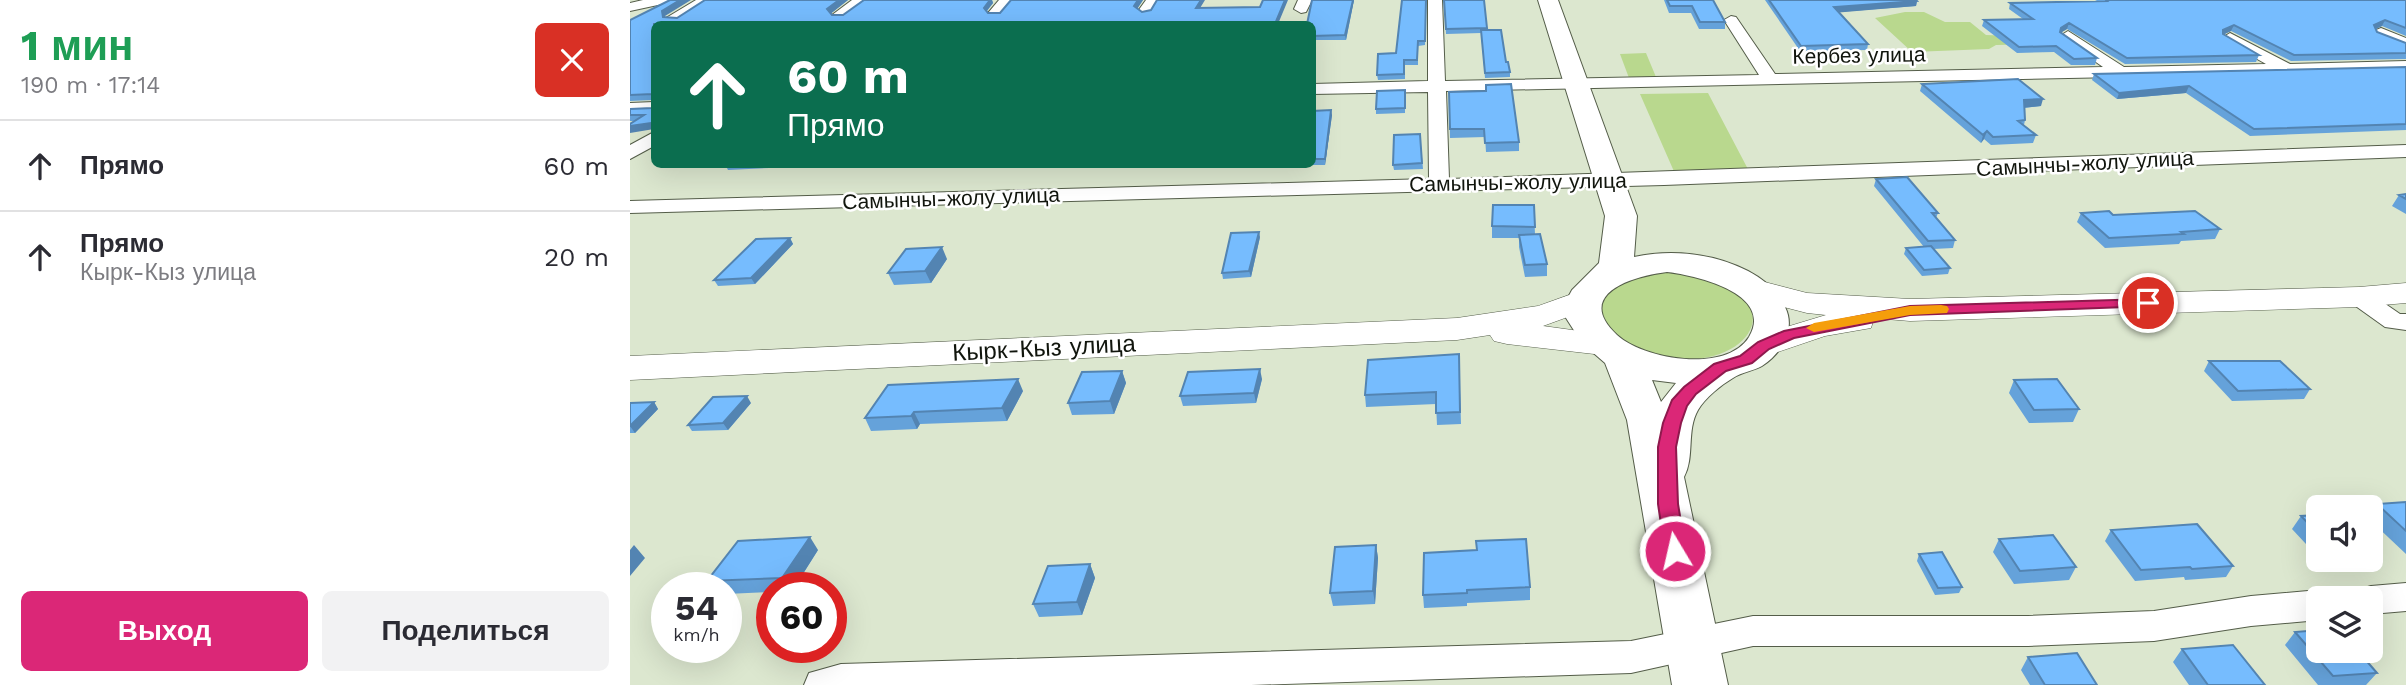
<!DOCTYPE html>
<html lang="ru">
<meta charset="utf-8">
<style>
body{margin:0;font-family:"Work Sans",sans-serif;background:#f2f2f3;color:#2b2b33;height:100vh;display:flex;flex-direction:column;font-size:26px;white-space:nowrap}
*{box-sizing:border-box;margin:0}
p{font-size:23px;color:#7c7c81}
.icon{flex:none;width:38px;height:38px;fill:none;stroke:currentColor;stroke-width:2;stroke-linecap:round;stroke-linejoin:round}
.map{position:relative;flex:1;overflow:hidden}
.drawer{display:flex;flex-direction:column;background:#fff;width:630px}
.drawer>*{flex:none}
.top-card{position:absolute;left:21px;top:21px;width:665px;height:147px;border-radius:10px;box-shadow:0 7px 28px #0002;background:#0b6e4f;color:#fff;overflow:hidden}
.tools{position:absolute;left:1676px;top:495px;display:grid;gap:14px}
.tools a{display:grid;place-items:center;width:77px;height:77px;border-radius:10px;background:#fff;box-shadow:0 7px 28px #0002;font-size:35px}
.speed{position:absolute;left:21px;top:572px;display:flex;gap:14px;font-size:35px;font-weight:700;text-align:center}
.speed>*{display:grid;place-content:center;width:91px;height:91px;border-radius:50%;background:#fff;box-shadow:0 7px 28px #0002;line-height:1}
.speed small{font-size:18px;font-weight:400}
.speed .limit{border:10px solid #d22;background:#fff;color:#111}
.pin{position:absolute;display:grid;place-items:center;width:60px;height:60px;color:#fff;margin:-30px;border:4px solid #fff;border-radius:50%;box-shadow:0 2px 7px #0007}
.me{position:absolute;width:77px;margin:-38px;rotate:351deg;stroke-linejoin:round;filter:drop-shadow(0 0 5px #0008)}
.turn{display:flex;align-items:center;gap:24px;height:147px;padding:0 21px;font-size:32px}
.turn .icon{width:91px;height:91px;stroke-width:2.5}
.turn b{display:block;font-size:49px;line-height:60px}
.round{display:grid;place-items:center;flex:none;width:74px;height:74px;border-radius:10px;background:#f2f2f3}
.head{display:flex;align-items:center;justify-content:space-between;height:119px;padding:0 21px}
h1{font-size:42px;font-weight:700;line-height:52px;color:#1e9e55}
.button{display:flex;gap:14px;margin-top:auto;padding:14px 21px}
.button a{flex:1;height:80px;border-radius:10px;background:#db2777;color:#fff;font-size:28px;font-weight:700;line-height:80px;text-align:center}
.button a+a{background:#f2f2f3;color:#2b2b33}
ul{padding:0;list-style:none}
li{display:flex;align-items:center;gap:21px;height:91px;padding:0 21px;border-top:2px solid #e1e1e2}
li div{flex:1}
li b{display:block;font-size:26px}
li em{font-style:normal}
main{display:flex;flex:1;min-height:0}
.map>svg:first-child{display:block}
.green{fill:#b9d88e}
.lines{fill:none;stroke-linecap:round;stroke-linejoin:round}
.street-casing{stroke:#545d49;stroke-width:2}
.secondary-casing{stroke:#545d49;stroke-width:1}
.primary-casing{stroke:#545d49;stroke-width:2}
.street{fill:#fff;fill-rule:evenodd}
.secondary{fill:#fff;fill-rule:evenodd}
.primary{fill:#fff;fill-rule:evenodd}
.wall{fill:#65a2da}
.shaded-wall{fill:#5384b2}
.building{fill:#76bcfe;stroke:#5384b2;stroke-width:2}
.route{fill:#db2777;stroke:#8e194d;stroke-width:2}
.slow{fill:#f59e0b}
.labels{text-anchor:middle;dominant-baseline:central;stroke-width:5;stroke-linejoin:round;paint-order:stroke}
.far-street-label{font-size:21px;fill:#11150d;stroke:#fff}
.street-label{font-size:24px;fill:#11150d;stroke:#fff}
</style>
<main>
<section class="drawer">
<div class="head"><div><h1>1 мин</h1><p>190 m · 17:14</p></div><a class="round" style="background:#d93025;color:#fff"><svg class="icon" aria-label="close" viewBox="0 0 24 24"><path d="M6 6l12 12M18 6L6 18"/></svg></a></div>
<ul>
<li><svg class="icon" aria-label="ahead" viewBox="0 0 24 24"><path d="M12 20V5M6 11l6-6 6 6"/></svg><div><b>Прямо</b></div><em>60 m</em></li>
<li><svg class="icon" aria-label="ahead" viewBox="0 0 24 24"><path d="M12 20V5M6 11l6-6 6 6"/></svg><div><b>Прямо</b><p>Кырк-Кыз улица</p></div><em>20 m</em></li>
</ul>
<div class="button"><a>Выход</a><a>Поделиться</a></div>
</section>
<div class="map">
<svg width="1776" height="685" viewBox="0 0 1776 685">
<rect width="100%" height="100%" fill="#dce7cf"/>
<path class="green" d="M1275,12H1294L1315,22H1340L1356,35L1410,37L1419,44L1366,45L1359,49L1282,52L1245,18Z
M1016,53L1026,77L999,78L990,54Z
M1078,93L1120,173L1046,176L1010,94Z
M1045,271C1193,293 1103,399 997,343C988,338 980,330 975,321C956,281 1020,272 1045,271Z"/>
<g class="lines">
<g class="street-casing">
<path id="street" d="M13,0H39L37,3L0,11V3Z
M66,0H84L48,21H38L36,18Z
M222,0H238L214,18H204L202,15Z
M369,0H384L370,16H360L358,13Z
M516,0H530L520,14L515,15L508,11Z
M668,0H682L676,12L671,13L664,9Z
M798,0H812L815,81L1129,75L1094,20L1101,16L1106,17L1145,74L1473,67L1433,39L1430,36L1438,31L1494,67L1636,64L1595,41L1592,38L1600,33L1660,64L1776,61V71L816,91L819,179L1776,145V157L1034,185L0,213V201L799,179L798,92L682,94V84L798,81Z
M1751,28L1776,38V49L1746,36L1743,33L1746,30Z
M24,102V112L0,113V103Z
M24,132V146L0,159V145Z
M1729,290L1738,292L1770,314H1776V330L1755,327L1720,302L1717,297L1720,292Z
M1776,583V611L1741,614V598H1724L1728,590L1741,586Z
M1689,590L1702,595L1704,598H1689V620L1621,626L1524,641L1398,646H1123L1001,673L621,685H174L179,673L211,664L1001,641L1123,616H1398L1524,611L1621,596Z"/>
</g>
<g class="secondary-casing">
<path id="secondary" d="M1123,279L1177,293L1280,299L1729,287L1776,283V303L1729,307L1280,321L1244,318L1241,328L1195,336L1133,357L1120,354L1115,346L1120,338L1196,315L1177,313L1111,296L1106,289L1111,282Z
M956,289L968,292L973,299L968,306L913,326L986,336L991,344L986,352L973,355L877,344L864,341L860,335L827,340L0,380V356L827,318L908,306Z"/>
</g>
<g class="primary-casing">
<path id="primary" d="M908,0H928L1007,216L1004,257C1041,249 1083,253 1118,271C1133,279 1148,291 1155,307C1166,329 1152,353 1132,366C1123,371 1112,372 1103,378C1091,385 1075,398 1068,410C1056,431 1065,457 1054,477L1098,685H1042L997,420L975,363L952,343L936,318L935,303L942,290L969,263L975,216ZM1037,272C1064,275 1145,293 1119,337C1096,374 1013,359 987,335C943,294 1003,276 1037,272ZM1022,380L1046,383L1031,402Z"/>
</g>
<use href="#street" class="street"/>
<use href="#secondary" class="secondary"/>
<use href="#primary" class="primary"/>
</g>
<path class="wall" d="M75,0H218L200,14L202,15H213L234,0H362L363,3L357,11L358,13L513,0L507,9L512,12L571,8L648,24H24V129L4,121H0V109L22,108V100L0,101V20L35,16V17L47,18Z
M682,0H724L716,40H682Z
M796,0L795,45L788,46V65H775V79L748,80L747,75L766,53Z
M814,0H854L857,30L876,62L880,72V77L855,78L851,33L816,34Z
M1034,0H1083L1095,22V29H1069L1061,13H1039Z
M1135,0H1286L1287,1L1286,6L1209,12L1238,44L1237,50L1170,51Z
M1465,0H1776V36L1752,26L1746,29L1747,32L1776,43V59L1661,61L1601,31L1593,34L1629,55L1626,62L1495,64L1437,29L1431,32L1467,58L1465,65H1441L1424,52L1387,53L1352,26L1354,20L1393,19L1379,9L1380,3L1467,1Z
M1776,67V130L1620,136L1556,93L1487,99L1462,80L1464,74Z
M1292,84L1411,106L1394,108L1395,120L1394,125L1406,135L1403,143L1361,145L1354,139L1351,143L1290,91Z
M775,90V113L746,114V109Z
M819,92L889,142V151L856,152L855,137L820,138Z
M682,111L702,115L695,165H661L682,164Z
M790,134L793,169L764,170L763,165Z
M95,164H143L139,168L98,170Z
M451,164H482V166L452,167Z
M1246,179L1308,213L1306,218L1325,240L1323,248L1303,249L1320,268L1318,274L1292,276L1274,254L1276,248L1294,247L1244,186Z
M1776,194V214L1762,206L1769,195Z
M904,205L905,235L917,264V276L895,277L889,247V238H862V226Z
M1451,213L1483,215L1590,229L1585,239L1551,241L1549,244L1475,248L1447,222Z
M630,237L621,277L593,279L592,273Z
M160,238L163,244L125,284L88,286L84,280Z
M317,259L301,283L264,285L258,273Z
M829,354L831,424L807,425L806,404L736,407L735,395Z
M1579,361L1680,389L1674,399L1602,401L1574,371Z
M492,371L496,383L484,414L442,415L438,403Z
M632,379L626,403L553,406L550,396Z
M1384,380L1449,409L1443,422L1399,423L1379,393Z
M393,391L377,421L290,424L287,429L241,431L235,418Z
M24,402L28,409L5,433H0V403Z
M121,403L98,430L62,431L58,425Z
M1776,502V554L1741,521V512L1747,504Z
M1689,515V558L1662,529L1671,516Z
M1481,530L1603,566L1596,577L1555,580L1554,577L1505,581L1475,541Z
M1369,539L1446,567L1439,580L1384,584L1363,552Z
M746,545L748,558L745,604L703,606L700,593Z
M188,550L164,588H142V592L96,594V588H82L77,581Z
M794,553L900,587V600L837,603V606L794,608L793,595Z
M1289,554L1332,587L1329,593L1305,595L1287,561Z
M1691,560H1736L1731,565L1698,568Z
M460,564L465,578L452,615L409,617L403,604Z
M1665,632L1747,673L1736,685H1688L1655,645Z
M1552,649L1635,685H1559L1543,662Z
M1398,657L1467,685H1400L1391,670Z"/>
<path class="shaded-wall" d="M50,0H61L35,16L36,22L33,17L32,11Z
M209,0H218L199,15L197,9Z
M360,0H362L363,3L355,13L354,8Z
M508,0H513L505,12L504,6Z
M571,0H575L567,13L566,8Z
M655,0H658L648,24H645Z
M723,0H724L716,40L715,35Z
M1287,1L1286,6L1203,13L1204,7Z
M1755,20L1752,26L1741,31L1744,25Z
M1439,23L1437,29L1429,34L1431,28Z
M1604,25L1601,31L1591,36L1593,30Z
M1559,86L1556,93L1487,99L1489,93Z
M1413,99L1411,106L1391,108L1394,100Z
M701,110L702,115L695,165V159Z
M21,123L24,129L0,133V126Z
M1357,131L1354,139L1351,143L1353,135Z
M629,232L630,237L621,277L619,271Z
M160,238L163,244L125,284L121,278Z
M312,247L317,259L301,283L295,271Z
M630,369L632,379L626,403L624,393Z
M492,371L496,383L484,414L480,401Z
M388,379L393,391L377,421L372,408Z
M117,396L121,403L98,430L93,423Z
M24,402L28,409L5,433L0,426Z
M284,412L290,424L287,429L281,416Z
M180,537L188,550L164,588H160L152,578Z
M4,545L15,558L0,576V550Z
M746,545L748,558L745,604L743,591Z
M460,564L465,578L452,615L447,602Z"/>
<path class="building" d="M40,0H50L32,11L33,17L47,18L75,0H209L197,9L202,15H213L234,0H360L354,8L358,13H370L381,0H508L504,6L512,12L521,10L527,0H571L566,8L630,7L633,0H655L645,24H24V125L21,123L0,126V124L14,115H0V109L22,108V94L0,95V20Z
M682,0H723L715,35L682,36V24H677Z
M772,0H796L795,41H788L787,60H774V74L747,75L748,54L766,53Z
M814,0H854L857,28L816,29Z
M1037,0H1083L1095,22H1070L1062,6H1040Z
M1139,0H1286L1287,1L1204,7L1238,44L1171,46Z
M1476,0H1776V28L1755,20L1744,25L1747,32L1776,43V53L1664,55L1604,25L1593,30V34L1629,55L1497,58L1439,23L1431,28L1430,32L1467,58L1444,59L1426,46L1389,47L1354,20L1403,19L1380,3L1477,1Z
M851,30H871L876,62H878L880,72L855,73Z
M1776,67V124L1624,129L1559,86L1489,93L1464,74Z
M1388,79L1413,99L1394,100L1395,120L1388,121L1406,135L1363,137L1357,131L1353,135L1292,84Z
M881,84L889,142L855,143L854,129H820L819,92L856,91V85Z
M775,90V108L746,109L747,91Z
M701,110L695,159H682V111Z
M790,134L792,163L763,165L764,135Z
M1277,177L1308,213H1302L1325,240L1298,241L1246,179Z
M1776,194V199L1769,195Z
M863,205H904L905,227L862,226Z
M1479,211L1483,215L1565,211L1590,229L1551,232L1554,234L1479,238L1451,213Z
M629,232L619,271L592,273L601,233Z
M910,234L917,264L895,265L889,235Z
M160,238L121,278L84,280L126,239Z
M1301,246L1320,268L1294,270L1276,248Z
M312,247L295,271L258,273L276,249Z
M829,354L830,412L806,413V392L735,395L738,360Z
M1579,361H1650L1680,389L1608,391Z
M630,369L624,393L550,396L558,372Z
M492,371L480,401L438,403L452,372Z
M388,379L372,408L284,412L281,416L235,418L258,385Z
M1427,379L1449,409L1404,410L1384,380Z
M117,396L93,423L58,425L83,397Z
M24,402L0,426V403Z
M1776,502V531L1747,504Z
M1689,515V535L1671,516Z
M1567,524L1603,566L1562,569L1560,567L1511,570L1481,530Z
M1423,535L1446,567L1390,571L1369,539Z
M180,537L152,578L77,581L108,541Z
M896,539L900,587L837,590V593L793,595L794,553L847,550L846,541Z
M746,545L743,591L700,593L705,547Z
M1312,552L1332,587L1308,588L1289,554Z
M460,564L447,602L403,604L418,566Z
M1689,630V651H1728L1747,673L1703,676L1665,632Z
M1603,645L1635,685H1578L1552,649Z
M1447,653L1467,685H1415L1398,657Z"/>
<path class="route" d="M1518,299L1525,303L1523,306L1280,315L1164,338L1139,349L1122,363L1096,371L1066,394L1057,406L1051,423L1046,447L1048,504L1056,551L1053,556L1045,558L1038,556L1035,551L1028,504V447L1033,423L1042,400L1054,387L1084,364L1110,356L1128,342L1154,331L1280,306Z"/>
<path class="slow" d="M1311,305L1317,306L1319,309L1317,313L1280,315L1184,332L1176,328L1184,323L1280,306Z"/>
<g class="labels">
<g class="far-street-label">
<text transform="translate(1229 55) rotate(-1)">Кербез улица</text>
<text transform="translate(1455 163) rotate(-3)">Самынчы-жолу улица</text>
<text transform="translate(888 182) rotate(-1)">Самынчы-жолу улица</text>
<text transform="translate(321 198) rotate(-2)">Самынчы-жолу улица</text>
</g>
<g class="street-label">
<text transform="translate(414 348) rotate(-3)">Кырк-Кыз улица</text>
</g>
</g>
</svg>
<div class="tools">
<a><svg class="icon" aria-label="sound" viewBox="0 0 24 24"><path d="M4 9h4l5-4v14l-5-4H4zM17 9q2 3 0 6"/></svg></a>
<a><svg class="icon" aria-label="layers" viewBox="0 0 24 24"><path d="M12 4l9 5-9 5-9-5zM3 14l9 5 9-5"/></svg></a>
</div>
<div class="speed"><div>54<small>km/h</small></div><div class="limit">60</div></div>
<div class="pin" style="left:1518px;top:303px;background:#d93025"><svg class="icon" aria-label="arrive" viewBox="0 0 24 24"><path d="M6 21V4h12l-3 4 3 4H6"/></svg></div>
<svg class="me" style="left:1045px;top:551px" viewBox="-20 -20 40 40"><circle r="17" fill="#db2777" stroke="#fff" stroke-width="3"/><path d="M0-11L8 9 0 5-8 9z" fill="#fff"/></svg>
<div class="top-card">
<div class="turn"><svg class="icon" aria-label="ahead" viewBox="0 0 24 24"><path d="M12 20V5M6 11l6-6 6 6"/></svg><div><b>60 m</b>Прямо</div></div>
</div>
</div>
</main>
